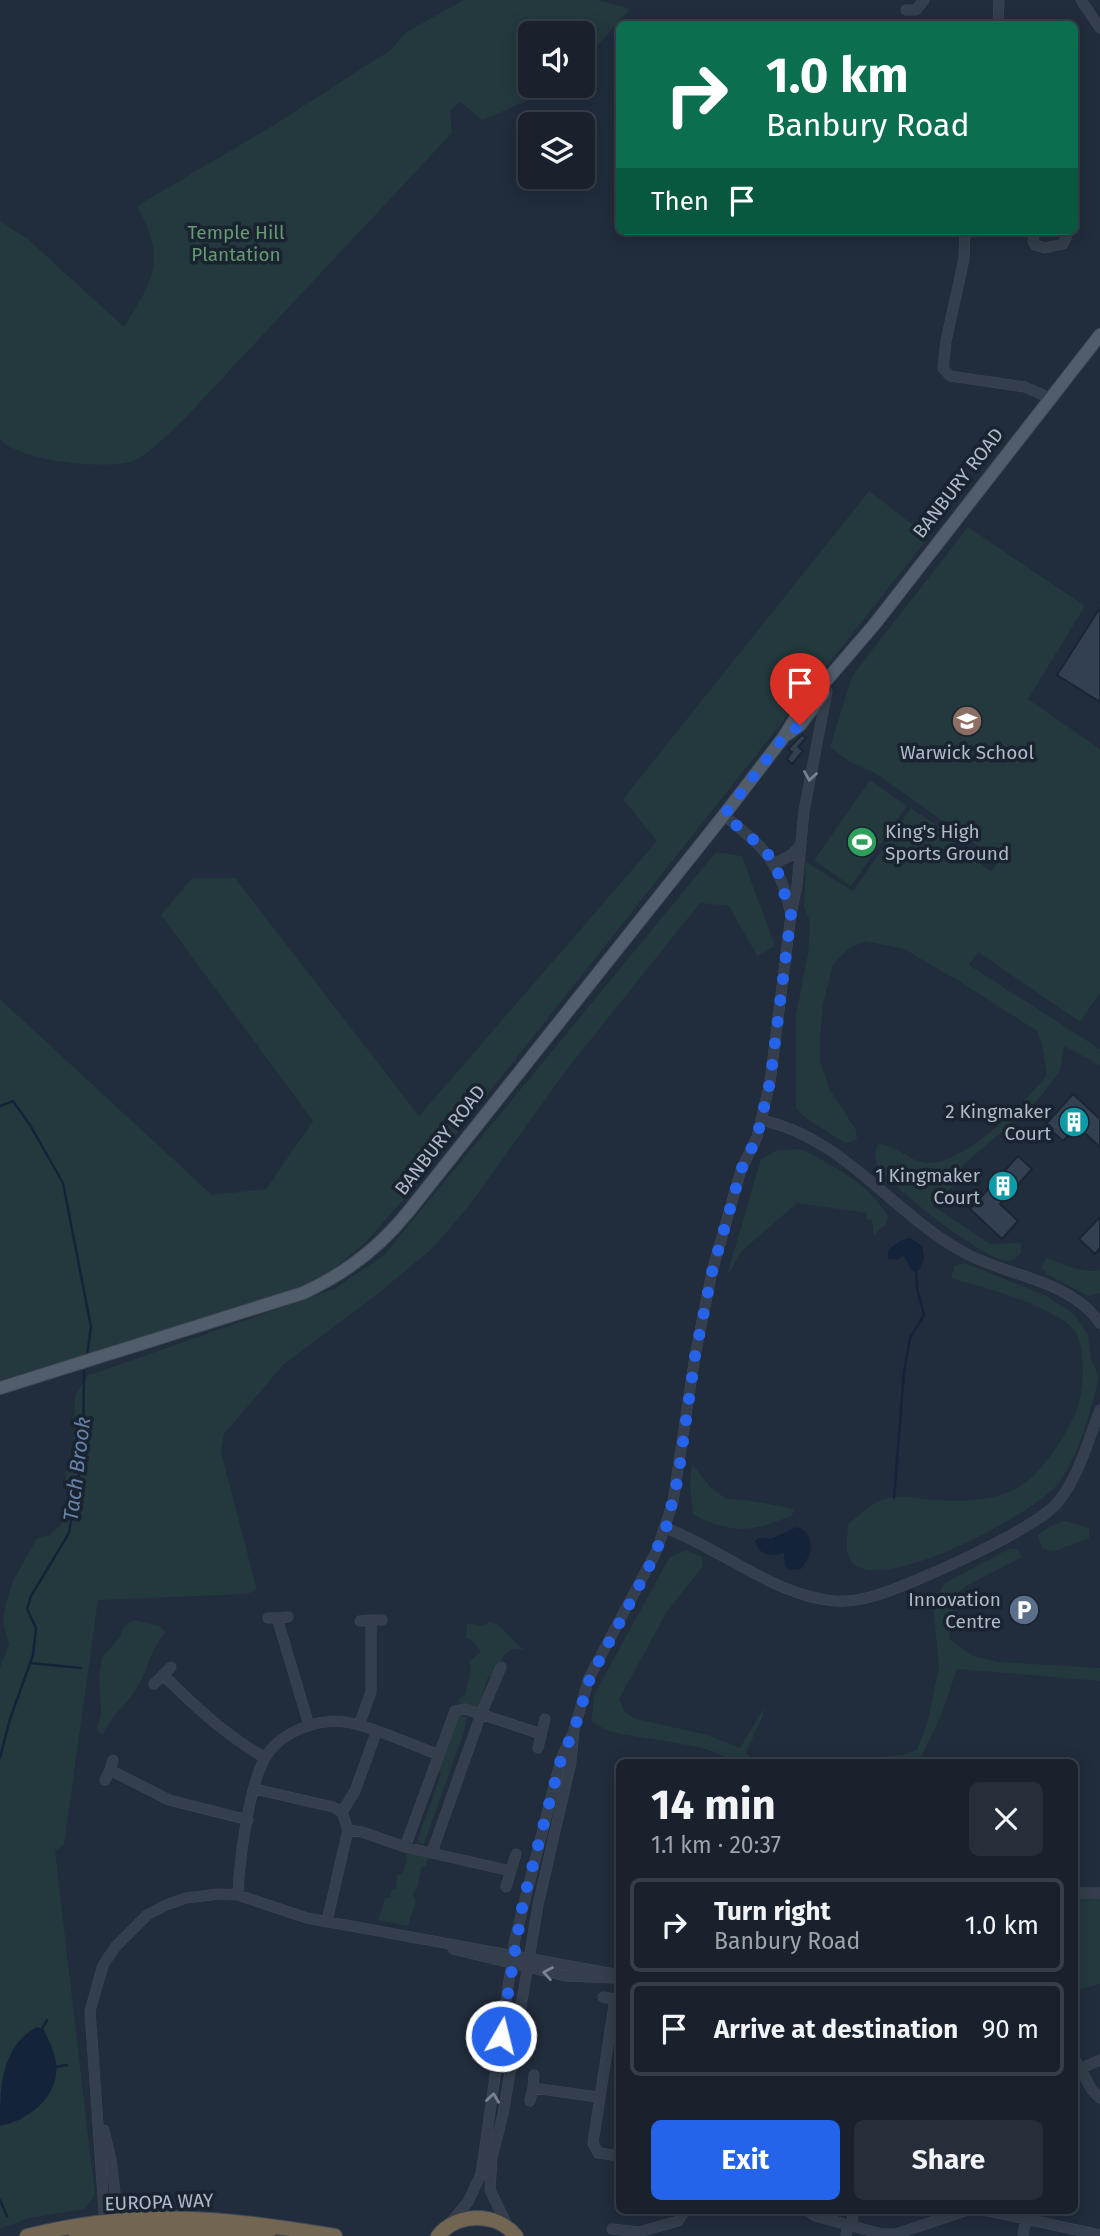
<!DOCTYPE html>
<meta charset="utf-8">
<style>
body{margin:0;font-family:"Fira Sans",sans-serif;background:#262e39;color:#f1f3f6;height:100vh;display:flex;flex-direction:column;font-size:26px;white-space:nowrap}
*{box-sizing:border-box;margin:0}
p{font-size:23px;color:#9fa3aa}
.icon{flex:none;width:38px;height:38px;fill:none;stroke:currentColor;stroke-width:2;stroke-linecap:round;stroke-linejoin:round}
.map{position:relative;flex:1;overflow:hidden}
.details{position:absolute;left:616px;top:1759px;width:462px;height:455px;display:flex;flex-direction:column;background:#19212d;border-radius:10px;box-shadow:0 4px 18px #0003,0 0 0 2px #373e49}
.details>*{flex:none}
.guide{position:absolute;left:616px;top:21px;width:462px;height:214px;border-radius:10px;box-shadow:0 4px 18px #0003,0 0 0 2px #373e49;background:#0b6e4f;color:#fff;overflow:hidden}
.buttons{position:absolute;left:518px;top:21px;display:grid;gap:14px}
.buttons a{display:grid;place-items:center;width:77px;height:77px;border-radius:10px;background:#19212d;box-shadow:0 4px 18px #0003,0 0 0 2px #373e49;font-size:35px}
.pin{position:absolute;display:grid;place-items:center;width:60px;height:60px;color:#fff;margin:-72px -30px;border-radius:50% 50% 50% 0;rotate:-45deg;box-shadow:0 0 7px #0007}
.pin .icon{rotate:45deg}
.me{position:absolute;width:77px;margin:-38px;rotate:8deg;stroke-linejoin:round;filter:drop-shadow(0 0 5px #0008)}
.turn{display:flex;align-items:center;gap:24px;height:147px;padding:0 35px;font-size:32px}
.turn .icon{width:91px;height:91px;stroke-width:2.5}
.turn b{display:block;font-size:49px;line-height:60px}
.then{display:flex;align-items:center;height:66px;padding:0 35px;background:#0003;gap:14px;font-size:26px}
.round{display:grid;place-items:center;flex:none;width:74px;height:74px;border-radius:10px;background:#262e39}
.headline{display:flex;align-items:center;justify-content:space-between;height:119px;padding:0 35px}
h1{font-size:42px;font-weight:700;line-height:52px}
.action{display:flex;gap:14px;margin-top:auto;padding:14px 35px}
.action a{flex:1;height:80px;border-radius:10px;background:#2563eb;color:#fff;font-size:28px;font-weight:700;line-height:80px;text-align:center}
.action a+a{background:#262e39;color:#f1f3f6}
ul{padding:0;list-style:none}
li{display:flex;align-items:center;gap:21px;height:94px;margin:0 14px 10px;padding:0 21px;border:4px solid #373e49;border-radius:10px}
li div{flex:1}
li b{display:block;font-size:26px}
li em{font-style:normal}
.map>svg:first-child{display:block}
.green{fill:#23393d}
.water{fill:#14233a}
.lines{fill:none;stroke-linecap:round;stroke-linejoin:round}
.stream{stroke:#14233a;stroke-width:2.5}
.building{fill:#324052;stroke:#1c2532;stroke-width:2}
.minor-casing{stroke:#3e4755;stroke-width:11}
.major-casing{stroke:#3e4755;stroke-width:14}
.highway-casing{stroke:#3f4956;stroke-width:16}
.minor{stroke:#343e4c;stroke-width:10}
.major{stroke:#525d6c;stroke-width:12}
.highway{stroke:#726551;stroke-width:14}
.oneway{stroke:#788290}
.route{stroke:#2563eb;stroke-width:12;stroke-dasharray:0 21.6}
.labels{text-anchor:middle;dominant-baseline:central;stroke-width:7;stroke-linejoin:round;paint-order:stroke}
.park-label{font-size:19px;fill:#659a72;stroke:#1a2330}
.street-label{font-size:19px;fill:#afb9c8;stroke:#1a2330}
.poi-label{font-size:19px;fill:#afb9c8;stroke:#1a2330;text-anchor:end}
.water-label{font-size:21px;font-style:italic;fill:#6682a9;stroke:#1a2330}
</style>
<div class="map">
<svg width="1100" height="2236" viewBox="0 0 1100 2236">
<rect width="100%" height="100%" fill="#212c3c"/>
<path class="green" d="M464,0H598L630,9L583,62V33H530V86H551L534,98L482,120L460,102L450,111L452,133C378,212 304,291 230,370C212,390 154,454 133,461C106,470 19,462 0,439V221L28,239L124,327C154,278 167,261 137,206L277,123L392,49L406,32Z
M869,491L929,537L411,1191L366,1242L338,1266L311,1283L97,1352L0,1380V999L212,1195L266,1189L313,1121L161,915L192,878H235L419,1116L657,841L623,799Z
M968,527L1085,606L1028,699L1100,749V993L1080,1022L978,952L969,965L1100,1049V1065L1064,1046L1060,1071L1037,1101L961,1167L962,1177L933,1206L990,1244L1021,1243V1253C1017,1257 1013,1261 1007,1261C984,1260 895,1190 880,1169C874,1161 874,1153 878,1144C896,1144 910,1162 927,1163C964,1165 1025,1102 1047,1075L1042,1045L1037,1031L962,983L904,949L865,941L849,949L833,964L823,1004L820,1038V1060L829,1088L856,1130L857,1140L845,1143L804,1117L796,1109V1015L808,954L810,922L804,907L806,862L853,891L911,808L943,830L955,845L991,871L999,861L875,773L850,762L830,747L852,676Z
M870,780L907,806L851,886L814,860Z
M716,852L742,856L775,946L757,956L729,906L700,903L568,1068L468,1207L434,1247L379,1293L283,1365L224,1434L221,1452L257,1590L247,1594L98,1600L64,1845L55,1851L95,2195L85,2209L29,2218L0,2229V1667L9,1645L3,1622L6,1603L13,1581L37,1538L49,1535L62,1524L70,1504L65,1474L73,1446L75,1396L87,1376L334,1289L384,1255Z
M800,1149C833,1165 868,1183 888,1216L886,1224L874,1235L872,1220L866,1219L867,1213L797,1203L742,1251L726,1278L761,1159L778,1150Z
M1046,1257C1062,1264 1083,1274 1100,1270V1293L1088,1296L1046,1274L1042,1267Z
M964,1263L1045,1295L1074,1314L1088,1335L1091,1359L1099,1377C1090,1412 1080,1457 1056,1486C1033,1514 878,1598 851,1561C844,1550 848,1536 848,1524C860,1515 873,1501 888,1498C899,1495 914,1498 925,1499C955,1502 992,1503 1019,1487C1042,1474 1066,1435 1076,1411C1084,1394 1087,1344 1073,1329C1050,1305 983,1287 951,1278L954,1266Z
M692,1463L710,1487L727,1499L747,1500L795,1509L792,1515C756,1532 729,1535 693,1514L690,1484Z
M1065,1521L1089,1528V1538L1054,1551L1042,1549L1038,1535L1051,1526Z
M1010,1548L1018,1550L1022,1557L968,1585L956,1594L949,1639L973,1656L1000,1662L1100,1668V1681L957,1669L942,1713L919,1762H829L901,1755L917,1750L928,1720L939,1667L933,1605L945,1583Z
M686,1550L702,1557V1567L667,1612L619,1699L625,1712L636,1719L704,1734L740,1748L764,1708L763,1716L746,1752L754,1762H732C714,1744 643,1739 616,1733C607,1731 599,1726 591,1722L595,1693L669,1558Z
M134,1620L159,1626L166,1632C152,1646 149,1664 141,1681C131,1702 112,1713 103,1735L96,1730L101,1715L99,1677L102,1657L120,1637L124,1626Z
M490,1622C507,1626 510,1643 526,1650C496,1644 506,1668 488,1677L479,1707L459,1703V1698L465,1695L471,1666L469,1662L481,1652L473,1641L466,1638L467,1623L481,1626Z
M459,1716L467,1717L465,1729L424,1844L417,1842L441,1774L437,1770Z
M406,1853L428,1857L426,1866L421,1868L418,1886L413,1894L416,1901L408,1926L378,1920L385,1898H389L392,1890L396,1888L397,1875L402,1874L407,1860Z
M1075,1893H1100V1984L1075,1991Z"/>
<path class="water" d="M910,1238L922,1246L924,1259L919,1270L912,1271L904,1256L897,1260L888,1259V1250L900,1241Z
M797,1527C817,1535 812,1555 801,1569L790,1570L785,1566L784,1553C771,1557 760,1556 755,1541L759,1538L771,1539Z
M37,2027L44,2030C48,2039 54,2051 56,2061C61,2095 30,2120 0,2126C0,2090 0,2047 37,2027Z"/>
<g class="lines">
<path class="stream" d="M0,1106L13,1101L30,1125L63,1183L91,1327L87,1355
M894,1498L904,1372L910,1338L924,1315L917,1288L916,1270
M30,1663L81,1668
M0,1758L10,1719L33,1655L36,1628L27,1609L31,1596L69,1533L83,1450L84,1371
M42,2029L47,2020
M55,2067L67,2065
M0,2200L7,2216"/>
</g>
<path class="building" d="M1100,608V702L1057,675Z
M802,735L806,738L798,747L803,751L792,764L787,759L792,752L788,749Z
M1073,1094L1100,1119V1147L1077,1126L1063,1141L1045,1125Z
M1018,1156L1032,1169L1000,1204L1018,1221L1002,1239L970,1209Z
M1100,1217V1248L1095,1254L1079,1239Z"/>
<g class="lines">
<g class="minor-casing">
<path id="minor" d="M1081,0L1100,28
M906,10H916L924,0
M998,24L999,0
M965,231L964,259L946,341L943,368L950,376L1025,387L1050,398
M1035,231L1033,241L1035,245L1045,248L1063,244L1066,238V231
M724,815C763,847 779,859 790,911
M775,863L790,856L800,846
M761,1120C846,1138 892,1214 965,1253C1009,1277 1069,1279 1100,1323
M666,1528C718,1548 765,1588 821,1599C838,1603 857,1601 874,1596C909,1586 1037,1529 1058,1502C1079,1476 1088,1441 1100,1410
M268,1618H277L309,1725
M277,1618L288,1617
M360,1621L371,1620
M171,1667L163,1675C199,1710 222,1732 265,1758
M154,1684L163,1675
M359,1725L371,1692V1620H382
M538,1748L545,1719
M113,1760L110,1770L169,1800L248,1820
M105,1780L110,1770
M255,1789L333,1807L342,1812
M348,1830L362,1832L405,1847L511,1871
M405,1847L455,1711L465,1709L541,1734
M432,1852L481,1714L501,1667
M506,1887L516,1854
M1074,1893H1100
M238,1895C239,1863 249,1785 265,1758C281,1731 321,1716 351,1723C378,1729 410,1744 437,1754
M327,1921L348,1830L342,1812L355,1791L376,1733
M453,1949L565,1976L613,1978
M603,1997L615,1999
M620,1999H615L593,2143L598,2153L620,2156
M1074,2058L1092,2090L1100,2098
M1082,2068L1100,2060
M533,2088L534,2075
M530,2101L533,2088L598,2097
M104,2130L111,2160L119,2225
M807,2210L815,2216L882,2234H896L968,2210
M984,2210L1100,2235
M449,2224L468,2202L481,2174L515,1939L561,1759L571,1737
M105,2225L90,2011L103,1965L116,1946L147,1915L166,1905L186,1898L219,1894L238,1895L307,1918L620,1975
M851,2226L854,2210
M508,2227L490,2190L492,2158L503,2114L538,1905L571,1762L574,1730L589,1678L657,1550L673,1502L695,1356L712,1272L741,1170L757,1137L770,1082L791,915L797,885L804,811L827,691
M612,2229L639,2232L678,2221L685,2210
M846,2236L848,2225
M1023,2236L1027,2210"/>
</g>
<g class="major-casing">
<path id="major" d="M788,734L800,725L824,693
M0,1388L303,1293C345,1274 379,1248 408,1212L724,815L783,738L800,711L874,625L1100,335"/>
</g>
<g class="highway-casing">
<path id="highway" d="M107,2223L126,2230L189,2229L268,2236
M27,2236C139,2208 223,2217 335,2236
M76,2236L106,2233L114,2236
M438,2236C457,2212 497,2212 516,2236"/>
</g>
<use href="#minor" class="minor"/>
<use href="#major" class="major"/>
<use href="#highway" class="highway"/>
</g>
<defs><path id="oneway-chevron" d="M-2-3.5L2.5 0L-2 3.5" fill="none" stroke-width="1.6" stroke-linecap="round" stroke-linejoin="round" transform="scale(1.75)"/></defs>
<g class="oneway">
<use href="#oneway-chevron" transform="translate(810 776) rotate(99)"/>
<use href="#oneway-chevron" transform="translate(548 1973) rotate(-170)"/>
<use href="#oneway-chevron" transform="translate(493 2098) rotate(-82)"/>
</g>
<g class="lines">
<path class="route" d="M501,2036L523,1902L561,1759L574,1730L590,1678L648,1569L666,1528L678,1478L695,1356L712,1272L741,1170L757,1137L770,1082L791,915L775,863L762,847L724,815L783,738L800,725"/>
</g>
<defs>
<g id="school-disc" transform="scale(1.575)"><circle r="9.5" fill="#8d6e63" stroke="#1a2330"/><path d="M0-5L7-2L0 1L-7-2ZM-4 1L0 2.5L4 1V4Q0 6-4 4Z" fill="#fff"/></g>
<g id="stadium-disc" transform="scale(1.575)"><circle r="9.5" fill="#2e9e5b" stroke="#1a2330"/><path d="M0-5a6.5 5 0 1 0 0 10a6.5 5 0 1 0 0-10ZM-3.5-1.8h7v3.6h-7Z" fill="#fff"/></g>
<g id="building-disc" transform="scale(1.575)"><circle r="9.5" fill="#0f9aa8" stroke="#1a2330"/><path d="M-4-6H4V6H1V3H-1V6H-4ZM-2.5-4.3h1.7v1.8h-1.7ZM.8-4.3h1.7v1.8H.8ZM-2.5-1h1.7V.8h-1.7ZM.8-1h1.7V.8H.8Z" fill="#fff"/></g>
<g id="parking-disc" transform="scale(1.575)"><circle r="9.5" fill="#5c6f8a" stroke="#1a2330"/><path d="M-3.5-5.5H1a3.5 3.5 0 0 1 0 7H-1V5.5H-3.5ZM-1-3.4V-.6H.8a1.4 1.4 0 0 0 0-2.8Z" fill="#fff"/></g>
</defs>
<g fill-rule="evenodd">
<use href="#school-disc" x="967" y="721"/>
<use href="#stadium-disc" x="862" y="842"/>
<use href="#building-disc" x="1074" y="1122"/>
<use href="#building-disc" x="1003" y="1186"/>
<use href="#parking-disc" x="1024" y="1610"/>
</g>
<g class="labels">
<g class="park-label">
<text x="236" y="232">Temple Hill<tspan x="236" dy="22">Plantation</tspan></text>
</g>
<g class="street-label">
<text transform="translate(958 483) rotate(-52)">BANBURY ROAD</text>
<text transform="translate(440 1140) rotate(-52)">BANBURY ROAD</text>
<text transform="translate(159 2202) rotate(-2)">EUROPA WAY</text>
</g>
<g class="poi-label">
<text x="967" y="752" text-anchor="middle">Warwick School</text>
<text x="885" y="831" text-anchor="start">King's High<tspan x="885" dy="22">Sports Ground</tspan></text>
<text x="1051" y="1111">2 Kingmaker<tspan x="1051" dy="22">Court</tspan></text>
<text x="980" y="1175">1 Kingmaker<tspan x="980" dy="22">Court</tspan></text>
<text x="1001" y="1599">Innovation<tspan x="1001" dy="22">Centre</tspan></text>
</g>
<g class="water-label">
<text transform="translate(77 1469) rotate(-83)">Tach Brook</text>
</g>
</g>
</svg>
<div class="buttons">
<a><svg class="icon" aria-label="sound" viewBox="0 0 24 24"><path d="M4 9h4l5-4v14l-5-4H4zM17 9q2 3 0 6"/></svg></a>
<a><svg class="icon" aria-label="layers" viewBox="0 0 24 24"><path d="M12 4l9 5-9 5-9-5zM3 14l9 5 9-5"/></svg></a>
</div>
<div class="pin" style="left:800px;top:725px;background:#d93025"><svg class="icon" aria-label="arrive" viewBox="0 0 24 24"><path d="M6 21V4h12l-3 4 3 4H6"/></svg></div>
<svg class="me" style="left:501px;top:2036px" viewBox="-20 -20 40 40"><circle r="17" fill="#2563eb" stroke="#fff" stroke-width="3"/><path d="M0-11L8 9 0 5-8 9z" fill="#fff"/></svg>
<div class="guide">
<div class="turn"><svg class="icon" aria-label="right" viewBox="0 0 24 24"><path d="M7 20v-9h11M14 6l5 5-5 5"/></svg><div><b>1.0 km</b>Banbury Road</div></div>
<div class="then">Then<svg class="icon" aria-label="arrive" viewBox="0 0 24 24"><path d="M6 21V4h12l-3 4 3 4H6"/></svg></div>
</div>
<section class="details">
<div class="headline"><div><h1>14 min</h1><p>1.1 km · 20:37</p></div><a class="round"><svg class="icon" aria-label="close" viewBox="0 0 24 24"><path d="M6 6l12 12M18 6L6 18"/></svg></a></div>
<ul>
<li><svg class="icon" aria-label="right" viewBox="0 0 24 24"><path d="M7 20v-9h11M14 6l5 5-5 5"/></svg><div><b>Turn right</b><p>Banbury Road</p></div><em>1.0 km</em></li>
<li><svg class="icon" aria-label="arrive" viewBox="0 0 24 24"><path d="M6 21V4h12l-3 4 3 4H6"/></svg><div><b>Arrive at destination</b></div><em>90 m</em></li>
</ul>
<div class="action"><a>Exit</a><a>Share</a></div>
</section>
</div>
